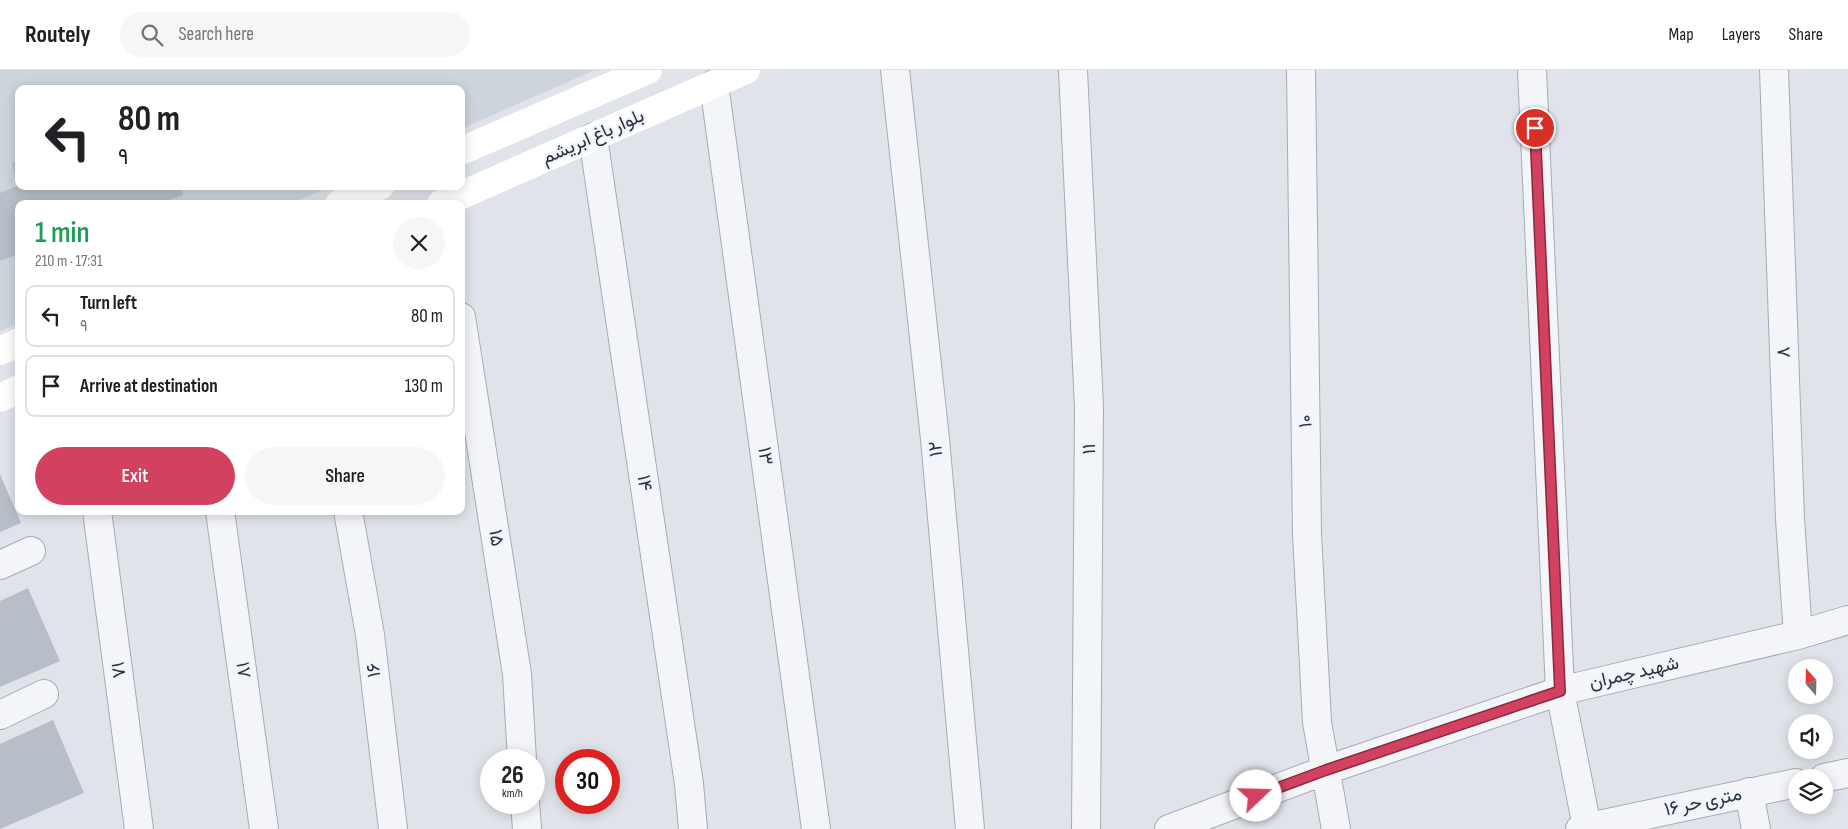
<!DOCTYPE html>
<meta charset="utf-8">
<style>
body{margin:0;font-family:"Sofia Sans Condensed",Vazirmatn,sans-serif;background:#f6f6f6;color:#202124;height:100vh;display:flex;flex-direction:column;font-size:19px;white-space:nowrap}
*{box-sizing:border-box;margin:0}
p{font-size:16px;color:#757577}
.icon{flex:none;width:28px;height:28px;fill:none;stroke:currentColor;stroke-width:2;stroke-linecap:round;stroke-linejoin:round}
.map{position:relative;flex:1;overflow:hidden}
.details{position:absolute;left:15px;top:130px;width:450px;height:315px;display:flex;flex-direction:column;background:#fff;border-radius:10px;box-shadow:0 2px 12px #0003}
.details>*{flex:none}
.guide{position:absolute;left:15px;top:15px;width:450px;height:105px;border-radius:10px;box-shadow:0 2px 12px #0003;background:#fff;color:#202124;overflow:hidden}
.needle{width:32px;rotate:340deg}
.tools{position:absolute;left:1788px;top:589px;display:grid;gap:10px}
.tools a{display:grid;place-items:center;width:45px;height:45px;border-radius:50%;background:#fff;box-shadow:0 2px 12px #0003;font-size:25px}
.speed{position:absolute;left:480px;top:679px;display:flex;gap:10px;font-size:25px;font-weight:700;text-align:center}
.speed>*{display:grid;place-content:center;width:65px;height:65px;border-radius:50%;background:#fff;box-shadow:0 2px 12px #0003;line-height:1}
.speed small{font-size:12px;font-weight:400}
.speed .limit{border:8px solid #d22;background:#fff;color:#111}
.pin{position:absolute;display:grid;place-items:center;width:42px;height:42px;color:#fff;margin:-21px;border:2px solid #fff;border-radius:50%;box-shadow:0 1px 5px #0007}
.me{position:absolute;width:55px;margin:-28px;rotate:69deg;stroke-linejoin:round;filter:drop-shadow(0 0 4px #0008)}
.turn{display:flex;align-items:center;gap:18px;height:105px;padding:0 20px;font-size:22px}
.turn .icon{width:65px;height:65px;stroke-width:2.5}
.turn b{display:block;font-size:35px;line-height:42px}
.round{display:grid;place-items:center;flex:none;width:52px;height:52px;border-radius:26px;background:#f6f6f6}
.overview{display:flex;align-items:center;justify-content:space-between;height:85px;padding:0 20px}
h1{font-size:30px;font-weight:600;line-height:38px;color:#1e9e55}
.action{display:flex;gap:10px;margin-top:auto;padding:10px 20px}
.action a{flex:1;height:58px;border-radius:30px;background:#d24160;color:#fff;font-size:20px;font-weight:600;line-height:58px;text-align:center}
.action a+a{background:#f6f6f6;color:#202124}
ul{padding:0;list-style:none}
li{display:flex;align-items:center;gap:15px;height:62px;margin:0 10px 8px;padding:0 10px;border:2px solid #e0e0e0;border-radius:10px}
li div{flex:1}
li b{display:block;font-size:19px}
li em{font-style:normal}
header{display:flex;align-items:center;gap:30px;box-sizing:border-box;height:70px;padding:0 25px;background:#fff;border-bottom:1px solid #e0e0e0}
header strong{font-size:24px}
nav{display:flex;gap:28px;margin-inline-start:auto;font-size:18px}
.search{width:350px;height:45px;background:#f6f6f6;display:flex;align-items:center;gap:12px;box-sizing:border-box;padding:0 18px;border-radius:28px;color:#757577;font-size:19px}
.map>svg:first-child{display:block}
.built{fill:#ced4dc}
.building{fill:#b7bec7}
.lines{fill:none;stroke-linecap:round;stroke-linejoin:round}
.street-casing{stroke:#a5abb4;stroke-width:30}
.street{stroke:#f3f5f8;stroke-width:28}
.secondary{stroke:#fff;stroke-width:28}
.route-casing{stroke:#882a3e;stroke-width:12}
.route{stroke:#d24160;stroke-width:9}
.labels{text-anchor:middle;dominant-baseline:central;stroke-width:4.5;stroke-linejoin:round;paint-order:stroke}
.street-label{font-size:19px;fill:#283342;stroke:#f0f3f7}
</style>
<header>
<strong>Routely</strong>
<div class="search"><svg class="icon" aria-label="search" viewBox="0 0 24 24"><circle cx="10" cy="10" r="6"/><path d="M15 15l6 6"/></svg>Search here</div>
<nav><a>Map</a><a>Layers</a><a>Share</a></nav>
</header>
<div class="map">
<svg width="1848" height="759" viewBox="0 0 1848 759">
<rect width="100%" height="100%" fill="#e0e4ea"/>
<path class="built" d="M0,0H595L461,59V19H19V116H331L291,134H19V253L0,261Z"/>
<path class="building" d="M19,91V116H180L183,125L158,134H19V184L0,191V123L17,116L12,93Z
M0,404L21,453L0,462Z
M28,518L60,591L0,617V531Z
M53,650L84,723L0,759V674Z"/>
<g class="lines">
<g class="street-casing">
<path id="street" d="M895,0L935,369L970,759
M1073,0L1089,337L1086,759
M1301,0L1307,464L1317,652L1336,759
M1532,0L1560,621L1587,757
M1774,0L1790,449L1798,565
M714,14L816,759
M593,67L689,714L693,759
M461,247L517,604L522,690
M97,441L139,759
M220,441L264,759
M348,441L370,565L393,759
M0,495L31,481
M0,645L44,624
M1824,708L1848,703
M1749,722L1756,759
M525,732L527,759
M1169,759L1326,700L1560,621L1798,565L1848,550
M1580,759L1796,713"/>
</g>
<use href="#street" class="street"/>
<path class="secondary" d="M461,81L648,0
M339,134L380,116
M441,134L746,0
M0,281L19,272
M0,328L19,319"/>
</g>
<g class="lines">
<g class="route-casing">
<path id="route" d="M1256,726L1326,700L1560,621L1535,58"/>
</g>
<use href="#route" class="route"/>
</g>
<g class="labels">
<g class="street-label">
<text transform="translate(593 67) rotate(-24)">بلوار باغ ابریشم</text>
<text transform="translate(1784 282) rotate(-92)">۸</text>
<text transform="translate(1306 351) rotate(-91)">۱۰</text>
<text transform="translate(936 379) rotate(-95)">۱۲</text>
<text transform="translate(1089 379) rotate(-90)">۱۱</text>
<text transform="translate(765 386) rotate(82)">۱۳</text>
<text transform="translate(644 413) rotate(82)">۱۴</text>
<text transform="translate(496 468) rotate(81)">۱۵</text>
<text transform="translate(118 600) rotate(83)">۱۸</text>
<text transform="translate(243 600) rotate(83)">۱۷</text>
<text transform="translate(374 600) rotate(-97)">۱۶</text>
<text transform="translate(1634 603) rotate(-13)">شهید چمران</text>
<text transform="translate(1703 732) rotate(-12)">۱۶ متری حر</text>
</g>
</g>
</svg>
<div class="tools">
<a><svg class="needle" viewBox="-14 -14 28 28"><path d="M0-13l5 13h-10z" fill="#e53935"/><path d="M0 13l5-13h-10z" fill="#757577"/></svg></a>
<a><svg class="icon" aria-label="sound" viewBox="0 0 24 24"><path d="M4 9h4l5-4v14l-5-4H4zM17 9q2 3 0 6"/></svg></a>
<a><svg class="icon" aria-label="layers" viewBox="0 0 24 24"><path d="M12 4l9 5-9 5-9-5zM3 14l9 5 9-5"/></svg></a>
</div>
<div class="speed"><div>26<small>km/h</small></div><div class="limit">30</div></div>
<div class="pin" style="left:1535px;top:58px;background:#d93025"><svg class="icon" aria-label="arrive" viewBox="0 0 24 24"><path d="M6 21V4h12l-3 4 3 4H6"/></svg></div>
<svg class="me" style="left:1256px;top:726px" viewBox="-20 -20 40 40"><circle r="19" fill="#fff"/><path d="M0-13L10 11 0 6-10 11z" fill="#d24160"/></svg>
<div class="guide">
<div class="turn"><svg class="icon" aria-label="left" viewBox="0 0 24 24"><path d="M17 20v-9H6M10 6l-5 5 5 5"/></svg><div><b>80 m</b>۹</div></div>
</div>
<section class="details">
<div class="overview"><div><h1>1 min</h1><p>210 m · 17:31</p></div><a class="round"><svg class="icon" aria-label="close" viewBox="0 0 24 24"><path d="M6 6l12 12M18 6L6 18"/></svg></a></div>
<ul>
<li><svg class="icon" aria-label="left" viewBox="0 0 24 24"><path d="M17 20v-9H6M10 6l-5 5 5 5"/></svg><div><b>Turn left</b><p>۹</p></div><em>80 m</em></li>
<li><svg class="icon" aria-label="arrive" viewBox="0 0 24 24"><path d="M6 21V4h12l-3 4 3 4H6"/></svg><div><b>Arrive at destination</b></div><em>130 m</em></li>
</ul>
<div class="action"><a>Exit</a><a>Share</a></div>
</section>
</div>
